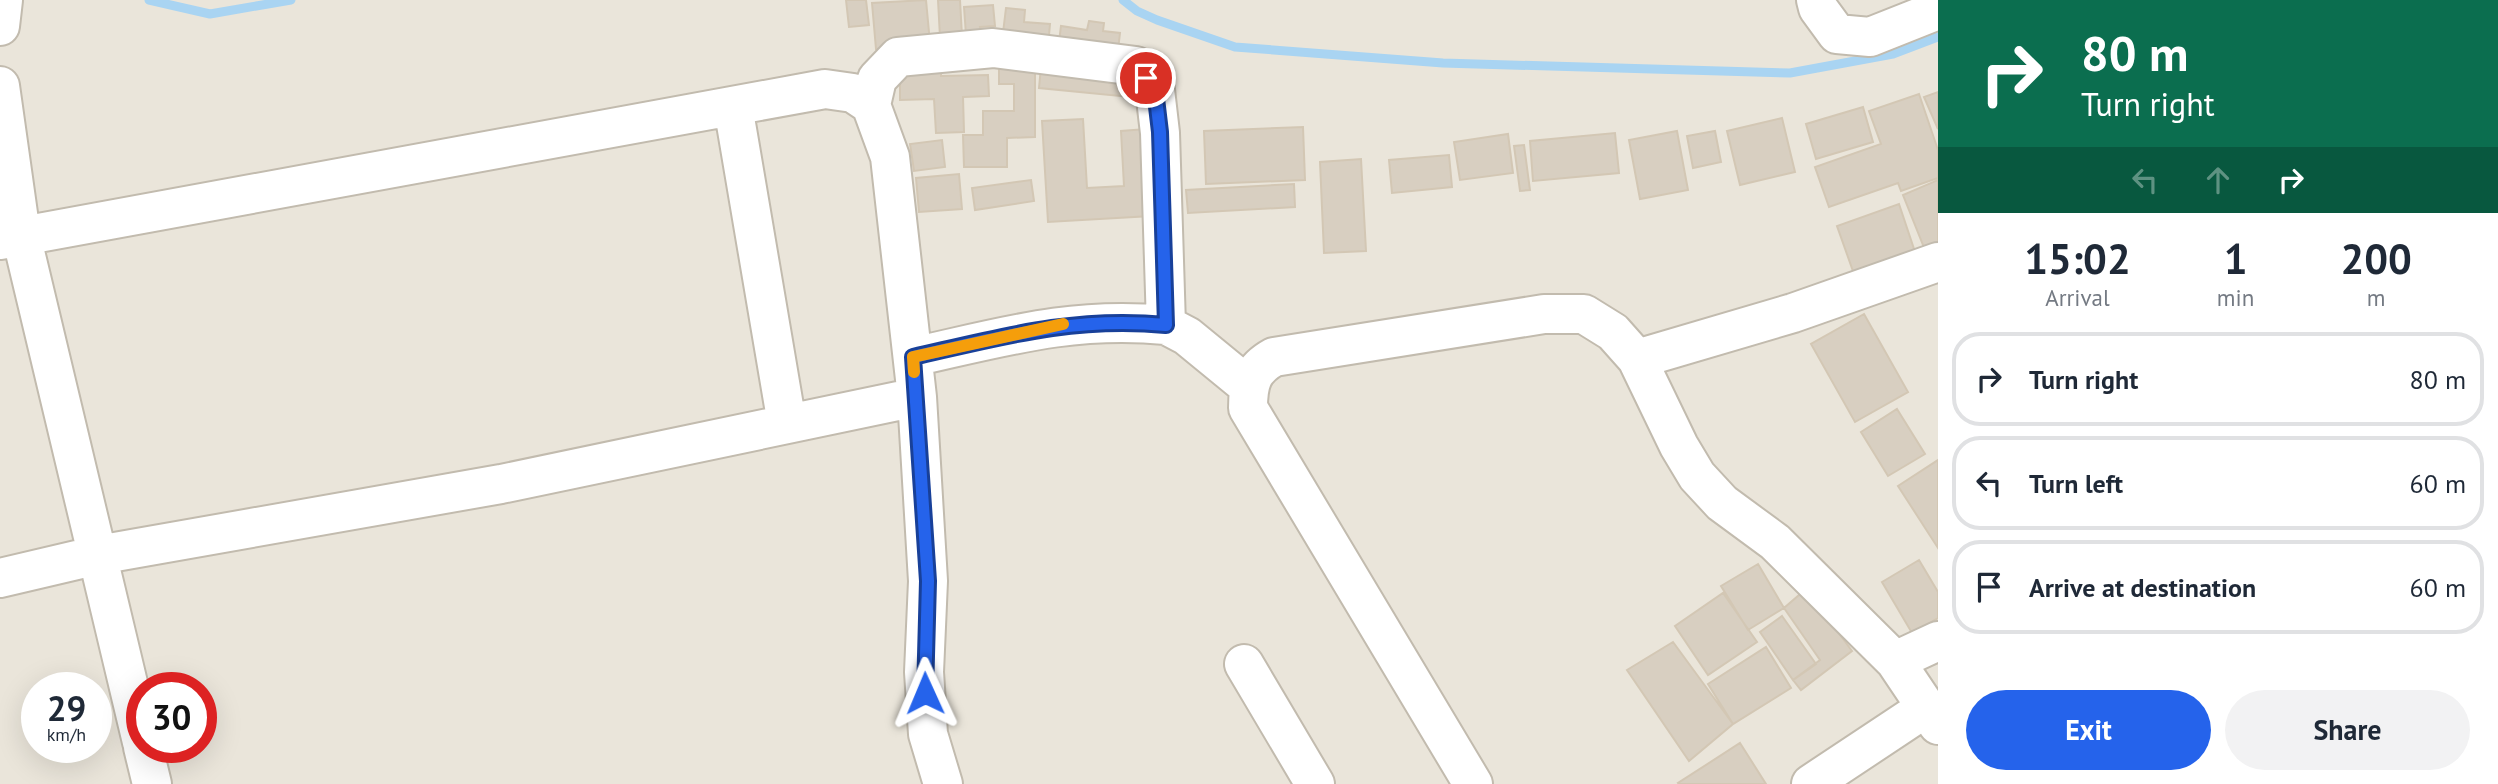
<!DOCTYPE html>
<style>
body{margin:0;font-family:"PT Sans",sans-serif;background:#f2f2f3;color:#1f2937;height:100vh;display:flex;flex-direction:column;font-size:26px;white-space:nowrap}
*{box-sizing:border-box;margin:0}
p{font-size:23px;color:#747a83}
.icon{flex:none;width:38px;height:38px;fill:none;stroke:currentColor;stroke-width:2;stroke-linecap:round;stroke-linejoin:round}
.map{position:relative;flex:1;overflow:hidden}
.side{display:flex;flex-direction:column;background:#fff;width:560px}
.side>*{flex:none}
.banner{background:#0b6e4f;color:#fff;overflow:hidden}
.speed{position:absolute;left:21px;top:672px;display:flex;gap:14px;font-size:35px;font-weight:700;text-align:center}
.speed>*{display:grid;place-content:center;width:91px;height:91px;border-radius:50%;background:#fff;box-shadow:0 7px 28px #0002;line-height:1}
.speed small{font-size:18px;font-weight:400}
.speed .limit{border:10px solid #d22;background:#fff;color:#111}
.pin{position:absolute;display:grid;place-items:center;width:60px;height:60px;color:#fff;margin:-30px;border:4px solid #fff;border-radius:50%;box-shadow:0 2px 7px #0007}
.me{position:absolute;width:77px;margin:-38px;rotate:359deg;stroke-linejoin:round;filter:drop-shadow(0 0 5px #0008)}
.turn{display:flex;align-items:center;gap:24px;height:147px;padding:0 28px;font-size:32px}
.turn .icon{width:91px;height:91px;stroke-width:2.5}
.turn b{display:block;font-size:49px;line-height:60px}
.lanes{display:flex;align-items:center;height:66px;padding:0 28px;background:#0003;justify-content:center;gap:35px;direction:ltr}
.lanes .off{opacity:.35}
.eta{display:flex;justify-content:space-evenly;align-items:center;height:119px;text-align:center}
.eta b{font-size:42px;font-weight:700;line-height:49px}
.primary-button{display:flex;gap:14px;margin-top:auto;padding:14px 28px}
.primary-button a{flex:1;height:80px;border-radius:42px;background:#2563eb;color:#fff;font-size:28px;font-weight:700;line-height:80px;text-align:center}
.primary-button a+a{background:#f2f2f3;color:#1f2937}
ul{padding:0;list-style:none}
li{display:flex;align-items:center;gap:21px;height:94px;margin:0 14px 10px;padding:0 14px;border:4px solid #e0e1e3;border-radius:28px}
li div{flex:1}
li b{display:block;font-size:26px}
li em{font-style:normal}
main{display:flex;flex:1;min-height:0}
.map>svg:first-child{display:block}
.residential{fill:#eae5da;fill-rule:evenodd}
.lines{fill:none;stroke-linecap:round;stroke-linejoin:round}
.stream{stroke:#a9d4f2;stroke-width:9}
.building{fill:#d8cfc1;stroke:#d3c7b4;stroke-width:2}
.minor-casing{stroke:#c2bbae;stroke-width:42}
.minor{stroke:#fff;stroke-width:38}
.route-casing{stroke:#184099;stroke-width:18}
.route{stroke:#2563eb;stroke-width:12}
.slow{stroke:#f59e0b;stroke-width:12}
</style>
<main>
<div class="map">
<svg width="1938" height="784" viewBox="0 0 1938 784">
<rect width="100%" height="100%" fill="#f6f3ec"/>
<path class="residential" d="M0,0H1938V784H0ZM37,688H96V747H37ZM142,688H201V747H142Z"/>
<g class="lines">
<path class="stream" d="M149,0L210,14L291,0
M1123,0L1137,11L1157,20L1235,47L1443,63L1790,73L1893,54L1938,37"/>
</g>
<path class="building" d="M846,0H866L869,25L849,27Z
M926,0L930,43L876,49L872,3Z
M938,0H960L962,36L940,37Z
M993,5L995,26L980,27L981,34L966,35L964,7Z
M1006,8L1025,10L1024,22L1050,24L1048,46L1002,41Z
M1089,21L1104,23L1103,31L1120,33L1117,58L1058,50L1061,26L1087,30Z
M999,63H1035V137L1007,138V167H964L963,135H983V111H1014V84H999Z
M941,64V76L988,75L989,96L963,97L964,132L936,133L934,99L900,100V65Z
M1041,67L1132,75L1130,97L1039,88Z
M1938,92V129L1924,97Z
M1919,94L1938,150V178L1901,191L1898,183L1829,207L1815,167L1881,144L1869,111Z
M1863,107L1873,142L1816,159L1806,124Z
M1782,118L1795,172L1740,185L1727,131Z
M1083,119L1087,188L1124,186L1121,131L1146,129L1151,216L1048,222L1042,121Z
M1303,127L1305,180L1206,184L1204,131Z
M1677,131L1688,190L1640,199L1629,140Z
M1715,131L1721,162L1693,168L1687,136Z
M1615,133L1619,173L1533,181L1530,141Z
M1508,134L1513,173L1460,180L1454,142Z
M942,140L945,167L914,171L910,144Z
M1524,145L1530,190L1520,191L1514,146Z
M1449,155L1452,187L1392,193L1389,160Z
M1361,159L1366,251L1324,253L1320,162Z
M959,174L962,209L919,212L916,178Z
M1031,180L1034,201L975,210L972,188Z
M1938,180V245L1925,250L1903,195Z
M1294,184L1295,207L1188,213L1186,190Z
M1899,204L1915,252L1854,274L1837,226Z
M1864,314L1908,392L1855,422L1811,344Z
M1897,409L1925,454L1888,476L1861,432Z
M1938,460V548L1898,486Z
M1919,560L1938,592V618L1912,633L1882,582Z
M1758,564L1784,608L1748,630L1721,586Z
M1806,589L1852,651L1801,690L1793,680L1820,660L1784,608Z
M1723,593L1757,642L1708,675L1675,626Z
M1782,616L1816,664L1793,680L1760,632Z
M1673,642L1733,724L1689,761L1627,670Z
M1766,647L1791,688L1733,724L1708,684Z
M1740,743L1766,784H1679L1678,783Z"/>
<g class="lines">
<g class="minor-casing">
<path id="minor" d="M1816,0L1818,8L1837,34L1870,37L1938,10
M0,26L3,0
M0,86L21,235L142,742
M871,105L877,79L898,57L993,48L1136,66L1155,90L1160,133L1166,325C1072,316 1003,337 913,357
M733,106L787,424
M0,240L825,89L853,93L871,105L890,157L917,397L928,581L924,672L928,734L943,784
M1166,325L1187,336L1248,386
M1637,359L1793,313L1938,262
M0,578L98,555L501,484L917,397
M1895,661L1938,641
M1244,664L1315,784
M143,747L152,784
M1473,784L1248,408C1248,383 1252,369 1274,357L1544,314H1584L1613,332L1637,359L1679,446L1697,476L1722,503L1775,542L1895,661L1938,725
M1811,784L1927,707"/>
</g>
<use href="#minor" class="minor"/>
</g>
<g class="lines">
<g class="route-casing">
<path id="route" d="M925,693L928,581L913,357C1001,337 1074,316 1166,325L1160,132L1155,90L1146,78"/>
</g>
<use href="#route" class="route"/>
<path class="slow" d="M914,372L913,357L1063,324"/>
</g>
</svg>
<div class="speed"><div>29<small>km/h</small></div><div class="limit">30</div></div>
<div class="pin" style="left:1146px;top:78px;background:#d93025"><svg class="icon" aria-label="arrive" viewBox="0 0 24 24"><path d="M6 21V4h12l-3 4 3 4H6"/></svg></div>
<svg class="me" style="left:925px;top:693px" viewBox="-20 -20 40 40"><path d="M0-17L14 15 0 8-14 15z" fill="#2563eb" stroke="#fff" stroke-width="4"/></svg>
</div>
<section class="side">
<div class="banner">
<div class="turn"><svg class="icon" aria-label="right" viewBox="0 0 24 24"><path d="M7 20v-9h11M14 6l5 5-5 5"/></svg><div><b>80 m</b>Turn right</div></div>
<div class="lanes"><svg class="icon off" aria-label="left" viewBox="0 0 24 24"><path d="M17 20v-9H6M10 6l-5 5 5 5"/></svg><svg class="icon off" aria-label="ahead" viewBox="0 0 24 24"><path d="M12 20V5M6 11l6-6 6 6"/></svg><svg class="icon" aria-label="right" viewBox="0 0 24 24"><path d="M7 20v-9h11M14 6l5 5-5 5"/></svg></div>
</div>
<div class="eta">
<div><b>15:02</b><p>Arrival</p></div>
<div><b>1</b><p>min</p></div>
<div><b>200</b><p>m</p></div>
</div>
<ul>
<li><svg class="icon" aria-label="right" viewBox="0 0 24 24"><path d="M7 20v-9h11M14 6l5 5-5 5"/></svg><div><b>Turn right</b></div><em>80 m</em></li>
<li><svg class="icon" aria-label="left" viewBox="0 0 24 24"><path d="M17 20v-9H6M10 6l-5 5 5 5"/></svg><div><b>Turn left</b></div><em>60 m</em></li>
<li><svg class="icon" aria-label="arrive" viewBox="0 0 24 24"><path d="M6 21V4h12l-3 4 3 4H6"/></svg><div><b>Arrive at destination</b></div><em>60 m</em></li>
</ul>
<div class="primary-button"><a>Exit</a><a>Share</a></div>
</section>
</main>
